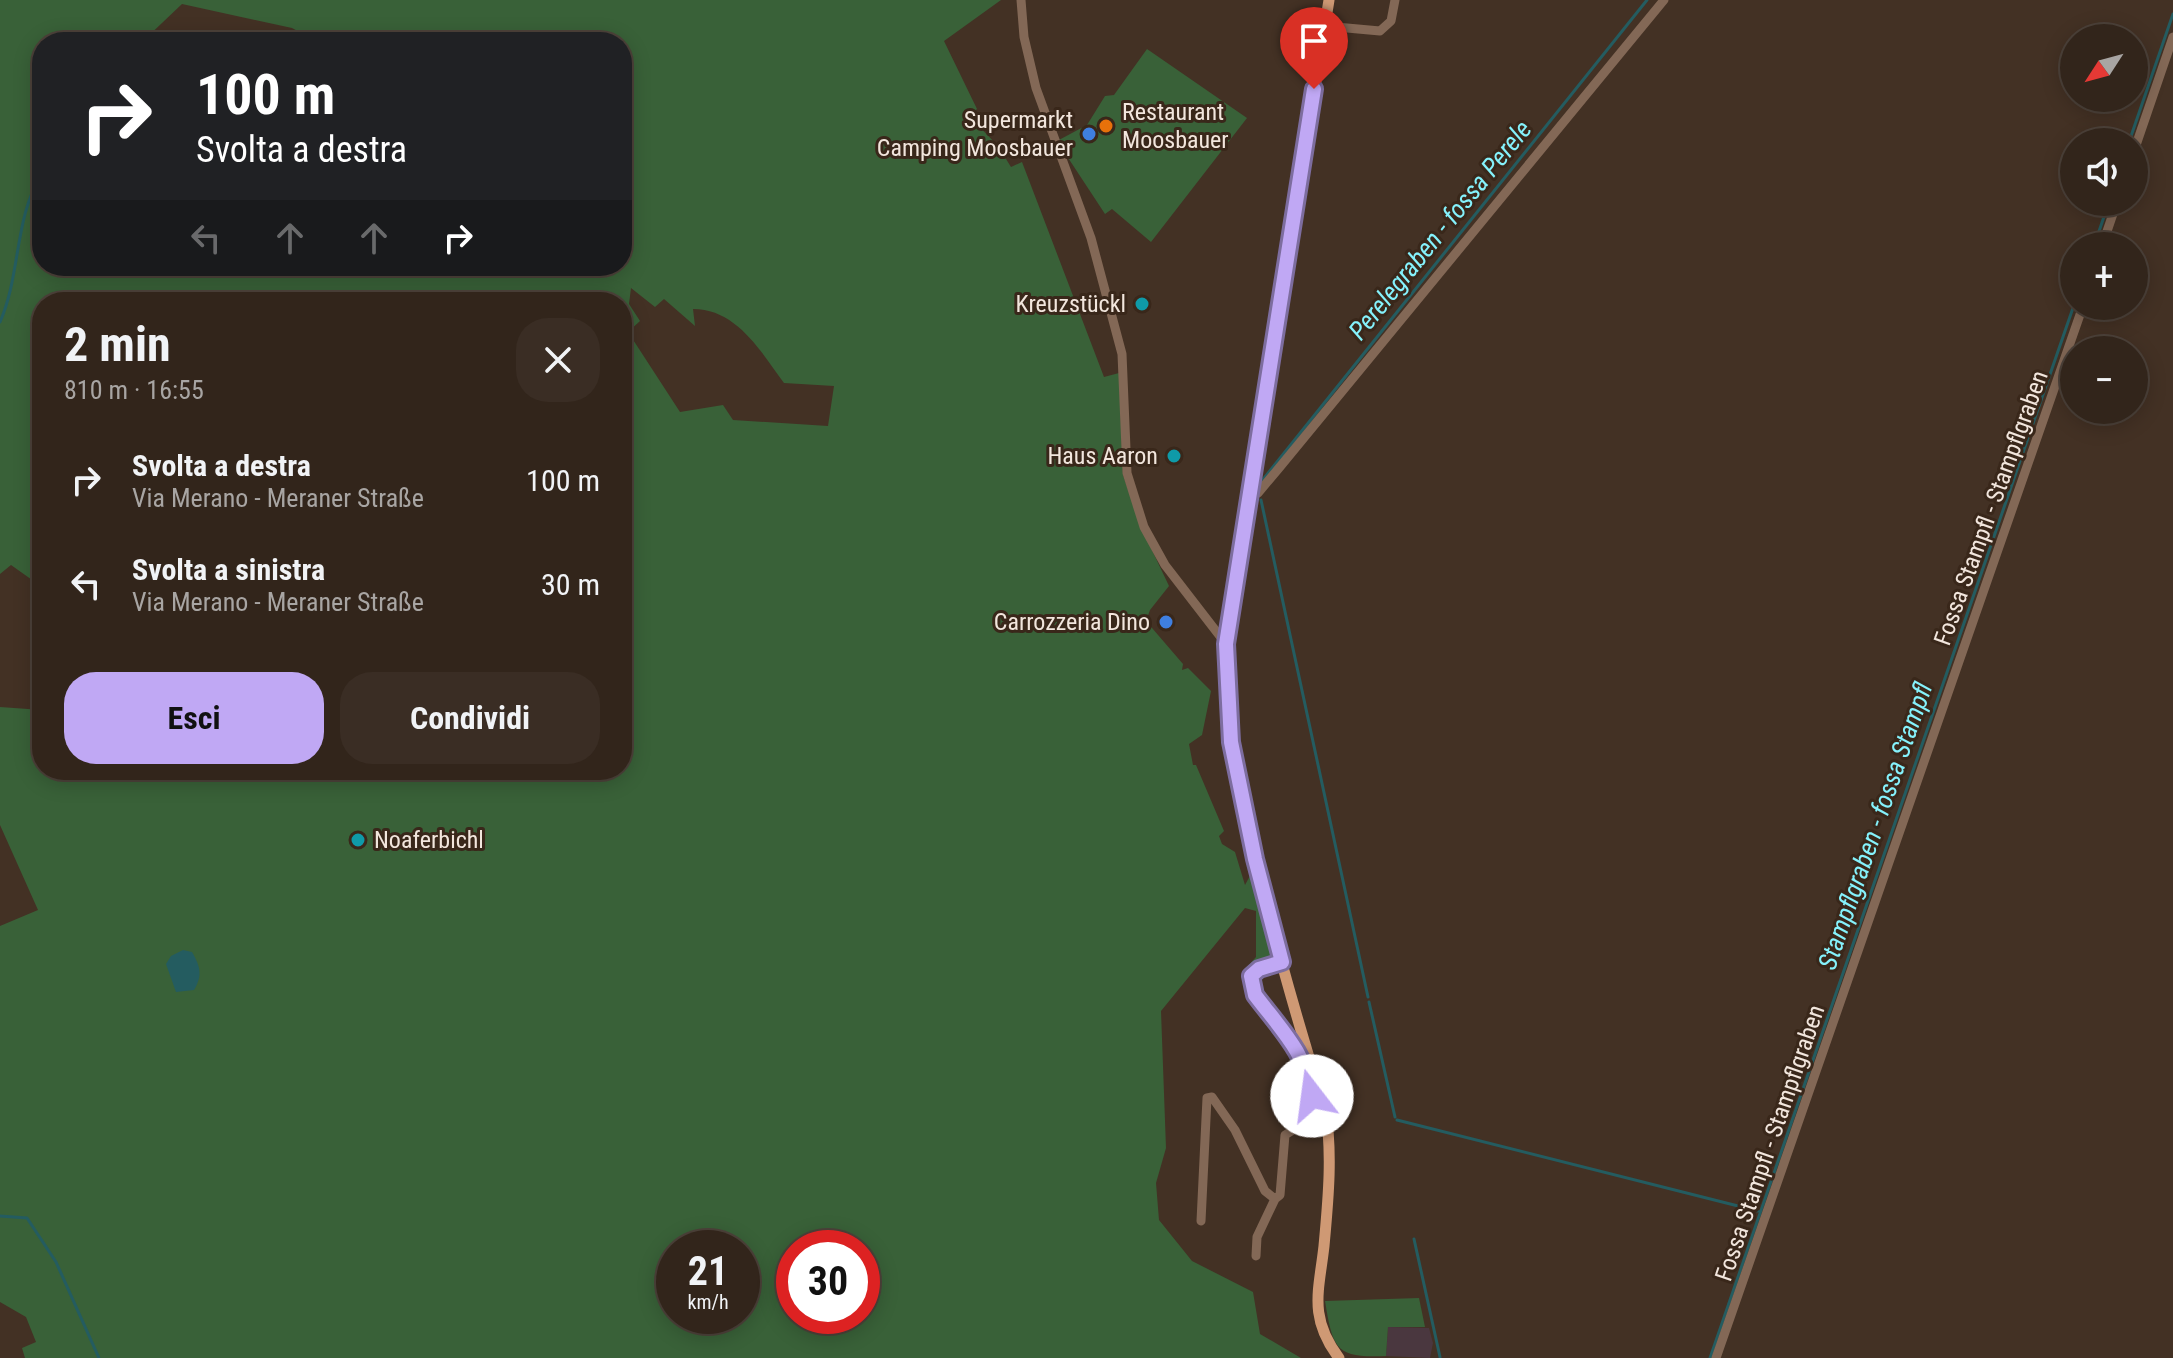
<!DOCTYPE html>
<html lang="it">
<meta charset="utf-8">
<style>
body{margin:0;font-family:"Roboto Condensed",sans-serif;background:#3a2d24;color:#f1f3f6;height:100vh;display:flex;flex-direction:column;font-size:30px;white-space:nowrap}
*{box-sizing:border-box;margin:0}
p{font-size:26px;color:#a8a5a3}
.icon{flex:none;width:44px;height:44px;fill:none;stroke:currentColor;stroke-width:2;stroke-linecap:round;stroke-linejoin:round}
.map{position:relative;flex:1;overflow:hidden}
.side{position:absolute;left:32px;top:292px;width:600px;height:488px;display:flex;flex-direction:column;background:#32251b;border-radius:32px;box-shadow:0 4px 20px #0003,0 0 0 2px #4d423a}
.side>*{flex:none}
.banner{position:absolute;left:32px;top:32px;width:600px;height:244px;border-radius:32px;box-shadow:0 4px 20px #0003,0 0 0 2px #4d423a;background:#202124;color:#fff;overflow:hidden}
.needle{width:52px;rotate:234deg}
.buttons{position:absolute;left:2060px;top:24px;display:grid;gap:16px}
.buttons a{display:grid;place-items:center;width:88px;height:88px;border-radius:50%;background:#32251b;box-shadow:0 4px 20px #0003,0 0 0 2px #4d423a;font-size:40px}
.speed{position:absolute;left:656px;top:1230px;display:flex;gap:16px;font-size:40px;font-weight:700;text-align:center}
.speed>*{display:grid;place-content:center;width:104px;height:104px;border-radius:50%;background:#32251b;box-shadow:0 4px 20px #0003,0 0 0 2px #4d423a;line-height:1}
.speed small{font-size:20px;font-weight:400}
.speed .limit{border:12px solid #d22;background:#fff;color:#111}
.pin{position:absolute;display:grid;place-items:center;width:68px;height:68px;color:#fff;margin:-82px -34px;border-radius:50% 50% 50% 0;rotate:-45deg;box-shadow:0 0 8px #0007}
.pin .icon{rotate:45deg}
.me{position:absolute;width:88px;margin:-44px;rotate:345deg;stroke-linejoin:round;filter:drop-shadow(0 0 6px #0008)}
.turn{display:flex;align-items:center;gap:28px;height:168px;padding:0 32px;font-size:36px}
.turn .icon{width:104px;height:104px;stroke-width:2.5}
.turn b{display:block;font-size:56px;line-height:68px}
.lanes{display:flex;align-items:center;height:76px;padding:0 32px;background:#0003;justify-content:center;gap:40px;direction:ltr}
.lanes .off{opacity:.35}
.round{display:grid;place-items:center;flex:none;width:84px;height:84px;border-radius:32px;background:#3a2d24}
.overview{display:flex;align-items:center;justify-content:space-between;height:136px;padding:0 32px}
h1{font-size:48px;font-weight:700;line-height:60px}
.action{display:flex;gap:16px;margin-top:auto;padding:16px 32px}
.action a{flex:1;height:92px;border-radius:32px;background:#c0a8f4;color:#111;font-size:32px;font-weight:700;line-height:92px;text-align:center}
.action a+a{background:#3a2d24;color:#f1f3f6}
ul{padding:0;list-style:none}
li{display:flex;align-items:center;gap:24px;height:104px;padding:0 32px}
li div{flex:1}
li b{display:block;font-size:30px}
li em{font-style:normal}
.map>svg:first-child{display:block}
.industrial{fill:#4a373f}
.green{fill:#396138;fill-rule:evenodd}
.water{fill:#245c60}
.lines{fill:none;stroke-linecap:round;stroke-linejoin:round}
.stream{stroke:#245c60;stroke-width:3}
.minor{stroke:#836856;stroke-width:9}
.major{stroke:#cf9974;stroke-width:11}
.route-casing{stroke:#7d6d9f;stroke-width:20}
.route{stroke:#c0a8f4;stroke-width:14}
.food-dot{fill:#e8710a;stroke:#39271a;stroke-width:3}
.shop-dot{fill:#3f7fe0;stroke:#39271a;stroke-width:3}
.culture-dot{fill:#0f9aa8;stroke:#39271a;stroke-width:3}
.labels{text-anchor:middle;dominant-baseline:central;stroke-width:6;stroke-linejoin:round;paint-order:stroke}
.poi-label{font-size:24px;fill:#f2e6dd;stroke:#39271a;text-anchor:end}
.street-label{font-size:24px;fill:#f2e6dd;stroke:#39271a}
.water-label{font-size:26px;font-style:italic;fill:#85f2fc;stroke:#39271a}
</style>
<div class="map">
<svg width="2173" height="1358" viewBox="0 0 2173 1358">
<rect width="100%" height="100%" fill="#433124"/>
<path class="industrial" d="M1388,1327L1429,1328L1433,1343L1430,1358L1386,1356Z"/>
<path class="green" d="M0,0H1001L944,41L977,109L969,116L998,146L1011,167L1022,162L1104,377L1119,373L1123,475L1141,527L1169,586L1150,610L1146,621L1183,664L1182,670L1188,668L1211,691L1202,735L1189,744L1193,765H1196L1224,831L1219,836L1222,844L1235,852L1245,885L1251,874L1272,950L1268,961L1250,969L1247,967L1256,957V911L1245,908L1161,1011L1166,1148L1156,1183L1159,1220L1192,1261L1253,1292L1260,1334L1301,1358H25L22,1348L36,1342L26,1317L0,1302V926L38,910L0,825V707L42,710V770H622V302H42V587L11,565L0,574ZM182,4L292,28L318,42H622V266H42V42H142ZM631,288L655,307L664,299L695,326L693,309C737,309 761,352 784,383L834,386L828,426L733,420L723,405L680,412L628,332L640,321L629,304ZM674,1248H742V1316H674ZM794,1248H862V1316H794Z
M1147,49L1247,118L1151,242L1112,209L1105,214L1057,141L1087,125L1105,96L1114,95Z
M1419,1298L1425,1327H1388L1386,1356C1337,1358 1333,1351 1325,1301Z"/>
<path class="water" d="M183,950L192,952C200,966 203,975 194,990L176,992L166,964L171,956Z"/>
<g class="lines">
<path class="stream" d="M2129,142L2173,14
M2094,246L2109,202
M0,322C21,274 14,218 42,173
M1261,482L1647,0
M1261,500L1368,997
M1369,1002L1395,1117
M1397,1120L1758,1211
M0,1216L27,1218L56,1262L99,1358
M1414,1239L1440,1357
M1710,1358L2074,305"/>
<path class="minor" d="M1021,0L1024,37L1036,88L1091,238L1122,354L1127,473L1144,527L1165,565L1226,644
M1325,26L1380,31L1391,21L1395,0
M2134,151L2173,37
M2102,246L2117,202
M1249,491L1258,493L1279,468L1664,0
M1201,1221L1207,1098L1212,1097L1235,1130L1265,1191L1275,1199L1280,1195L1285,1135L1311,1119C1322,1070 1283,1030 1255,995L1251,976L1259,969L1282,962
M1256,1256L1257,1237L1275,1199
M1716,1358L2083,306"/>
<path class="major" d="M1325,1108C1333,1152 1328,1202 1324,1246C1319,1291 1308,1317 1339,1358
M1327,1116C1296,1017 1267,918 1246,816C1238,781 1230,745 1226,709C1222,662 1230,616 1237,570L1329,0"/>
</g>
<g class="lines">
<g class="route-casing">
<path id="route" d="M1312,1096C1308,1055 1279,1027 1255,995L1251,976L1259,969L1282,962L1255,859L1231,742L1226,644L1314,89"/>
</g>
<use href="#route" class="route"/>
</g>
<circle class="food-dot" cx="1106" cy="126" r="8"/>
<g class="shop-dot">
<circle cx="1089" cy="134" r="8"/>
<circle cx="1166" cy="622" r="8"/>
</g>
<g class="culture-dot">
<circle cx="1142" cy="304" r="8"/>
<circle cx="1174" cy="456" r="8"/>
<circle cx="358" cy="840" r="8"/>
</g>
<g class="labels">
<g class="poi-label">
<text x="1122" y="112" text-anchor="start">Restaurant<tspan x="1122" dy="28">Moosbauer</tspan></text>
<text x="1073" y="120">Supermarkt<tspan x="1073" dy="28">Camping Moosbauer</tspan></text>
<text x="1126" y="304">Kreuzstückl</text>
<text x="1158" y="456">Haus Aaron</text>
<text x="1150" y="622">Carrozzeria Dino</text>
<text x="374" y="840" text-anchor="start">Noaferbichl</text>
</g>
<g class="street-label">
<text transform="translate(1991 508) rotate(-70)">Fossa Stampfl - Stampflgraben</text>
<text transform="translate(1770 1143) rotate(-71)">Fossa Stampfl - Stampflgraben</text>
</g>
<g class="water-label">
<text transform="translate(1440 230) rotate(-51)">Perelegraben - fossa Perele</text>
<text transform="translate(1875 826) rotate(-71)">Stampflgraben - fossa Stampfl</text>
</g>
</g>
</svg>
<div class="buttons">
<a><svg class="needle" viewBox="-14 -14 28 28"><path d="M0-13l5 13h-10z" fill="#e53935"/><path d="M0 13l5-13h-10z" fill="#a8a5a3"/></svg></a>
<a><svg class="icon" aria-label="sound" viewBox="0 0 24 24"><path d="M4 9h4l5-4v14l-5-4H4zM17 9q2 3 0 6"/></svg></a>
<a>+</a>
<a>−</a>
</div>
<div class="speed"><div>21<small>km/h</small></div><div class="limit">30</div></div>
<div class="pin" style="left:1314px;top:89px;background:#d93025"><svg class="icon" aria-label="arrive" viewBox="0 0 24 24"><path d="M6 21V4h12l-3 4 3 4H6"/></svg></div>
<svg class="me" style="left:1312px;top:1096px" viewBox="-20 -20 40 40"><circle r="19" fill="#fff"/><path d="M0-13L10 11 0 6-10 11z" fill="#c0a8f4"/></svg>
<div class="banner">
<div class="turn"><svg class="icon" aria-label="right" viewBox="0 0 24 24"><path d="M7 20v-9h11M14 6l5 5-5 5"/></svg><div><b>100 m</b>Svolta a destra</div></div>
<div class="lanes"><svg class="icon off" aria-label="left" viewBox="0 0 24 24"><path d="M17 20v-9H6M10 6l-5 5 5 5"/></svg><svg class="icon off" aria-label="ahead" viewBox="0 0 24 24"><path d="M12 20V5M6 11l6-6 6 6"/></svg><svg class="icon off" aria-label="ahead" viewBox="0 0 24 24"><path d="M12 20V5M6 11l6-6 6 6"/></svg><svg class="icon" aria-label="right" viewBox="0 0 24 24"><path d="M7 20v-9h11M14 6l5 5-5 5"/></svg></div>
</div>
<section class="side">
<div class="overview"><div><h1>2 min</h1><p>810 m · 16:55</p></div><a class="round"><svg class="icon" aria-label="close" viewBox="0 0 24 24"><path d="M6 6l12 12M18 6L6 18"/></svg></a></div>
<ul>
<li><svg class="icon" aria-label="right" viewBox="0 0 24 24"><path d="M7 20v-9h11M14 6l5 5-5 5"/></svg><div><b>Svolta a destra</b><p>Via Merano - Meraner Straße</p></div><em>100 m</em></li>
<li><svg class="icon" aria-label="left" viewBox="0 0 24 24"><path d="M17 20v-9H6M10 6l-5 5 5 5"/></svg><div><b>Svolta a sinistra</b><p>Via Merano - Meraner Straße</p></div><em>30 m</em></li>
</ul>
<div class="action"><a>Esci</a><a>Condividi</a></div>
</section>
</div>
